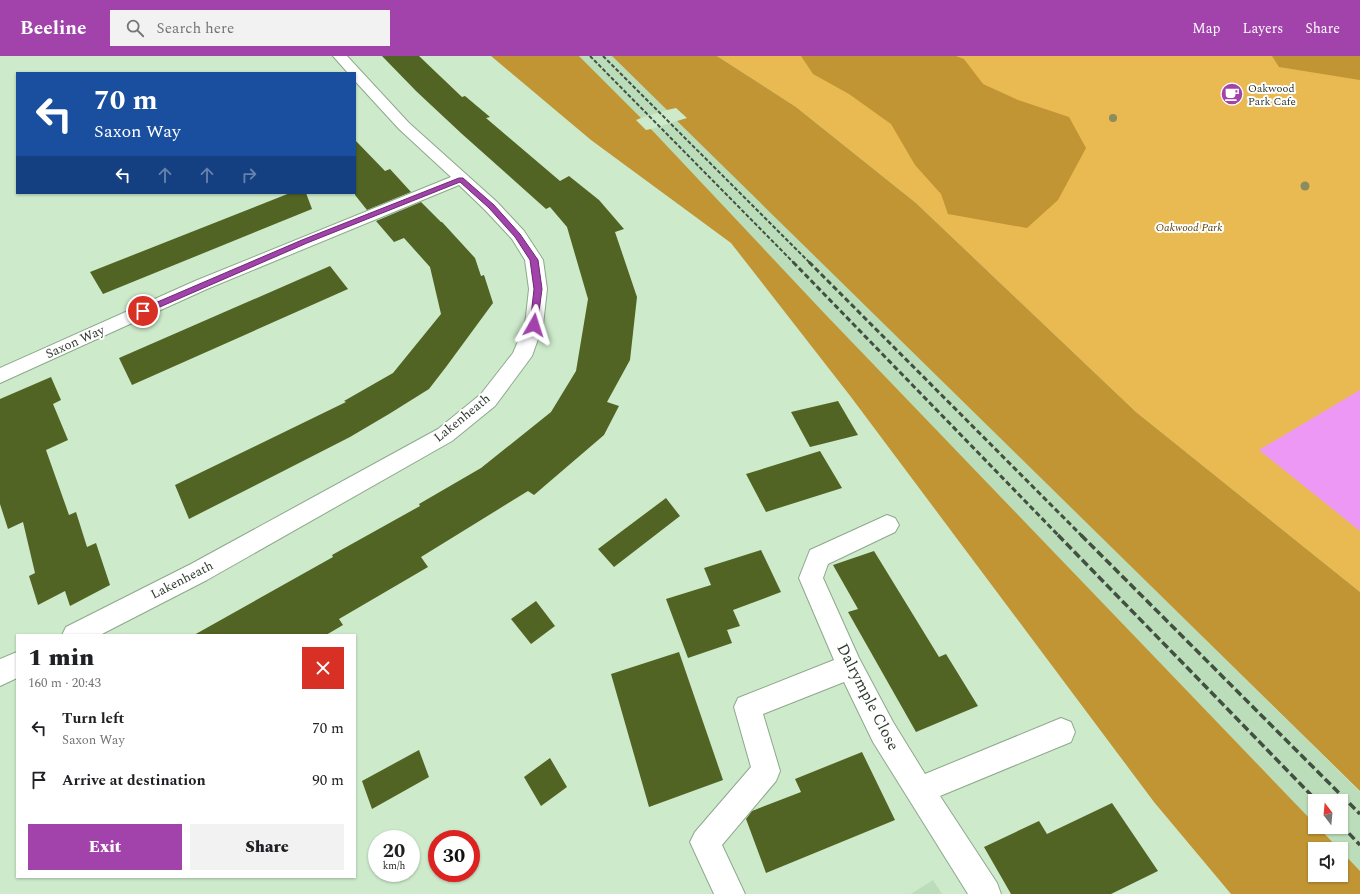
<!DOCTYPE html>
<meta charset="utf-8">
<style>
body{margin:0;font-family:Spectral,serif;background:#f2f2f2;color:#202124;height:100vh;display:flex;flex-direction:column;font-size:15px;white-space:nowrap}
*{box-sizing:border-box;margin:0}
p{font-size:13px;color:#757577}
.icon{flex:none;width:22px;height:22px;fill:none;stroke:currentColor;stroke-width:2;stroke-linecap:round;stroke-linejoin:round}
.map{position:relative;flex:1;overflow:hidden}
.drawer{position:absolute;left:16px;top:578px;width:340px;height:244px;display:flex;flex-direction:column;background:#fff;border-radius:0px;box-shadow:0 1px 3px #0004}
.drawer>*{flex:none}
.hud{position:absolute;left:16px;top:16px;width:340px;height:122px;border-radius:0px;box-shadow:0 1px 3px #0004;background:#1a4fa0;color:#fff;overflow:hidden}
.needle{width:26px;rotate:344deg}
.buttons{position:absolute;left:1308px;top:738px;display:grid;gap:8px}
.buttons a{display:grid;place-items:center;width:40px;height:40px;border-radius:0px;background:#fff;box-shadow:0 1px 3px #0004;font-size:20px}
.speed{position:absolute;left:368px;top:774px;display:flex;gap:8px;font-size:20px;font-weight:700;text-align:center}
.speed>*{display:grid;place-content:center;width:52px;height:52px;border-radius:50%;background:#fff;box-shadow:0 1px 3px #0004;line-height:1}
.speed small{font-size:10px;font-weight:400}
.speed .limit{border:6px solid #d22;background:#fff;color:#111}
.pin{position:absolute;display:grid;place-items:center;width:34px;height:34px;color:#fff;margin:-17px;border:2px solid #fff;border-radius:50%;box-shadow:0 1px 4px #0007}
.me{position:absolute;width:44px;margin:-22px;rotate:6deg;stroke-linejoin:round;filter:drop-shadow(0 0 3px #0008)}
.turn{display:flex;align-items:center;gap:14px;height:84px;padding:0 12px;font-size:18px}
.turn .icon{width:52px;height:52px;stroke-width:2.5}
.turn b{display:block;font-size:28px;line-height:34px}
.lanes{display:flex;align-items:center;height:38px;padding:0 12px;background:#0003;justify-content:center;gap:20px;direction:ltr}
.lanes .off{opacity:.35}
.round{display:grid;place-items:center;flex:none;width:42px;height:42px;border-radius:0px;background:#f2f2f2}
.head{display:flex;align-items:center;justify-content:space-between;height:68px;padding:0 12px}
h1{font-size:24px;font-weight:800;line-height:30px}
.button{display:flex;gap:8px;margin-top:auto;padding:8px 12px}
.button a{flex:1;height:46px;border-radius:0px;background:#a243ac;color:#fff;font-size:16px;font-weight:800;line-height:46px;text-align:center}
.button a+a{background:#f2f2f2;color:#202124}
ul{padding:0;list-style:none}
li{display:flex;align-items:center;gap:12px;height:52px;padding:0 12px}
li div{flex:1}
li b{display:block;font-size:15px}
li em{font-style:normal}
header{display:flex;align-items:center;gap:24px;box-sizing:border-box;height:56px;padding:0 20px;background:#a243ac;color:#fff}
header strong{font-size:19px}
nav{display:flex;gap:22px;margin-inline-start:auto;font-size:14px}
.search{width:280px;height:36px;background:#f2f2f2;display:flex;align-items:center;gap:10px;box-sizing:border-box;padding:0 14px;border-radius:0px;color:#757577;font-size:15px}
.map>svg:first-child{display:block}
.built{fill:#bcddba}
.green{fill:#e9b952}
.forest{fill:#c19533}
.water{fill:#ec98f4}
.building{fill:#516423}
.lines{fill:none;stroke-linecap:round;stroke-linejoin:round}
.minor-casing{stroke:#8da88c;stroke-width:2}
.minor{fill:#fff;fill-rule:evenodd}
.rail-far2{stroke:#424f41;stroke-width:2;stroke-dasharray:4 2;stroke-linecap:butt}
.rail-far1{stroke:#424f41;stroke-width:3;stroke-dasharray:5.5 3;stroke-linecap:butt}
.rail{stroke:#424f41;stroke-width:3.5;stroke-dasharray:8 3.5;stroke-linecap:butt}
.tree{fill:#8b8c60}
.route{fill:#a243ac;stroke:#692c70}
.labels{text-anchor:middle;dominant-baseline:central;stroke-width:4;stroke-linejoin:round;paint-order:stroke}
.far-poi-label{font-size:11px;fill:#2d382d;stroke:#fff;text-anchor:start}
.far-park-label{font-size:11px;font-style:italic;fill:#553f08;stroke:#fff}
.street-label{font-size:13px;fill:#2d382d;stroke:#fff}
.near-street-label{font-size:16px;fill:#2d382d;stroke:#fff}
</style>
<header>
<strong>Beeline</strong>
<div class="search"><svg class="icon" aria-label="search" viewBox="0 0 24 24"><circle cx="10" cy="10" r="6"/><path d="M15 15l6 6"/></svg>Search here</div>
<nav><a>Map</a><a>Layers</a><a>Share</a></nav>
</header>
<div class="map">
<svg width="1360" height="838" viewBox="0 0 1360 838">
<rect width="100%" height="100%" fill="#cdeacb"/>
<path class="built" d="M579,0H612L667,54L641,62Z
M677,65L826,209L1360,736V815L1341,795V793H1339L1318,771H1341V745H1315V768L826,259L651,73Z
M933,824L942,838H911Z"/>
<path class="green" d="M717,0H1360V536L1136,356L916,147L796,51Z"/>
<path class="forest" d="M491,0H579L641,62L636,64L646,74L651,73L826,259L1315,768V771H1318L1339,793H1315V819H1341V795L1360,815V838H1231L1154,746L851,341L731,187L591,84Z
M612,0H717L796,51L916,147L1136,356L1360,536V735L677,65L687,62L676,52L667,54Z
M801,0H956L964,3L983,28L1018,44L1069,61L1086,92L1058,144L1027,172L948,158L941,138L915,109L891,68L849,38L813,18Z
M1272,0H1360V24L1279,11Z"/>
<path class="water" d="M1360,334V475L1259,394Z"/>
<path class="building" d="M382,0H419L462,41L465,40L490,61L486,62L560,125L569,120L599,144L624,173L615,176L637,241L630,304L607,346L619,350L604,379L534,439L528,435L421,501L428,511L339,563L343,569L326,579H194L333,501L332,499L420,450L419,448L481,412L551,356L576,315L588,243L567,171L550,151L546,153L462,78L416,35Z
M355,84L385,115L390,113L411,136L367,154L355,139Z
M290,137H306L312,153L103,238L90,216Z
M421,146L441,166H442L475,202L481,220L484,219L493,247L446,311L429,333L389,358L350,381L189,463L175,429L346,346L344,345L393,317L441,258L430,211L404,182L394,186L376,165Z
M330,210L348,233L132,329L119,302Z
M51,321L61,344L53,348L68,384L46,394L69,459L76,456L87,491L96,487L110,529L70,550L65,535L38,549L29,520L35,517L23,466L8,473L0,448V343Z
M838,345L858,379L810,391L791,356Z
M820,395L842,432L766,456L746,418Z
M666,442L680,460L614,511L598,493Z
M761,494L781,536L733,554L740,570L727,574L732,587L688,602L666,543L711,529L704,512Z
M874,495L939,601L946,598L978,650L916,676L848,556L858,553L833,509Z
M536,545L555,570L531,588L511,563Z
M679,596L723,724L649,751L611,618Z
M419,694L429,721L372,753L362,725Z
M862,696L895,764L766,817L746,763L752,755L801,736L795,723Z
M550,702L567,731L541,750L524,721Z
M1112,747L1158,815L1111,838H1011L984,791L1039,765L1047,778Z"/>
<g class="lines">
<g class="minor-casing">
<path id="minor" d="M333,0H347L409,67L497,146L524,175L543,204L547,233L543,269L532,300L495,350L452,385L207,524L100,579H62L66,571L191,508L438,373L481,338L513,297L525,269L529,233L525,204L512,183L485,154L459,129L207,233L0,327V312L195,225L451,121L399,73L355,25V17H348Z
M887,459L895,462L899,469L895,476L828,508L823,522L859,602L893,666L925,718L1061,662L1071,666L1075,676L1071,686L940,740L997,827L1001,838H968L873,686L844,626L763,658L780,715L776,725L722,789L745,838H714L690,786L695,776L751,711L734,651L738,642L834,604L799,522L810,494Z
M17,596V622L0,630V603Z"/>
</g>
<use href="#minor" class="minor"/>
<path class="rail-far2" d="M590,0L794,207
M603,0L810,207"/>
<path class="rail-far1" d="M793,206L1059,480
M809,206L1082,480"/>
<path class="rail" d="M1058,479L1317,745
M1081,479L1360,758
M1341,769L1360,789"/>
</g>
<g class="tree">
<circle cx="1113" cy="62" r="4"/>
<circle cx="1305" cy="130" r="4.5"/>
</g>
<path class="route" d="M459,122H463L494,149L520,178L538,204L542,233L537,271H532L530,269L534,233L530,204L515,181L489,152L460,126L307,187L146,257L143,258L140,255L141,253L302,184Z"/>
<defs>
<g id="cafe-disc" transform="scale(1.15)"><circle r="9.5" fill="#a243ac" stroke="#fff"/><path d="M-5.5-4.5H6V0H3Q3 3.5 0 3.5H-2.5Q-5.5 3.5-5.5 0ZM3-3.2v2h1.7v-2ZM-6 4.5H4V6H-6Z" fill="#fff"/></g>
</defs>
<g fill-rule="evenodd">
<use href="#cafe-disc" x="1232" y="38"/>
</g>
<g class="labels">
<g class="far-poi-label">
<text x="1248" y="32">Oakwood<tspan x="1248" dy="13">Park Cafe</tspan></text>
</g>
<g class="far-park-label">
<text x="1189" y="171">Oakwood Park</text>
</g>
<g class="street-label">
<text transform="translate(75 286) rotate(-24)">Saxon Way</text>
<text transform="translate(462 362) rotate(-39)">Lakenheath</text>
<text transform="translate(182 524) rotate(-27)">Lakenheath</text>
</g>
<g class="near-street-label">
<text transform="translate(868 641) rotate(63)">Dalrymple Close</text>
</g>
</g>
</svg>
<div class="buttons">
<a><svg class="needle" viewBox="-14 -14 28 28"><path d="M0-13l5 13h-10z" fill="#e53935"/><path d="M0 13l5-13h-10z" fill="#757577"/></svg></a>
<a><svg class="icon" aria-label="sound" viewBox="0 0 24 24"><path d="M4 9h4l5-4v14l-5-4H4zM17 9q2 3 0 6"/></svg></a>
</div>
<div class="speed"><div>20<small>km/h</small></div><div class="limit">30</div></div>
<div class="pin" style="left:143px;top:255px;background:#d93025"><svg class="icon" aria-label="arrive" viewBox="0 0 24 24"><path d="M6 21V4h12l-3 4 3 4H6"/></svg></div>
<svg class="me" style="left:534px;top:269px" viewBox="-20 -20 40 40"><path d="M0-17L14 15 0 8-14 15z" fill="#a243ac" stroke="#fff" stroke-width="4"/></svg>
<div class="hud">
<div class="turn"><svg class="icon" aria-label="left" viewBox="0 0 24 24"><path d="M17 20v-9H6M10 6l-5 5 5 5"/></svg><div><b>70 m</b>Saxon Way</div></div>
<div class="lanes"><svg class="icon" aria-label="left" viewBox="0 0 24 24"><path d="M17 20v-9H6M10 6l-5 5 5 5"/></svg><svg class="icon off" aria-label="ahead" viewBox="0 0 24 24"><path d="M12 20V5M6 11l6-6 6 6"/></svg><svg class="icon off" aria-label="ahead" viewBox="0 0 24 24"><path d="M12 20V5M6 11l6-6 6 6"/></svg><svg class="icon off" aria-label="right" viewBox="0 0 24 24"><path d="M7 20v-9h11M14 6l5 5-5 5"/></svg></div>
</div>
<section class="drawer">
<div class="head"><div><h1>1 min</h1><p>160 m · 20:43</p></div><a class="round" style="background:#d93025;color:#fff"><svg class="icon" aria-label="close" viewBox="0 0 24 24"><path d="M6 6l12 12M18 6L6 18"/></svg></a></div>
<ul>
<li><svg class="icon" aria-label="left" viewBox="0 0 24 24"><path d="M17 20v-9H6M10 6l-5 5 5 5"/></svg><div><b>Turn left</b><p>Saxon Way</p></div><em>70 m</em></li>
<li><svg class="icon" aria-label="arrive" viewBox="0 0 24 24"><path d="M6 21V4h12l-3 4 3 4H6"/></svg><div><b>Arrive at destination</b></div><em>90 m</em></li>
</ul>
<div class="button"><a>Exit</a><a>Share</a></div>
</section>
</div>
